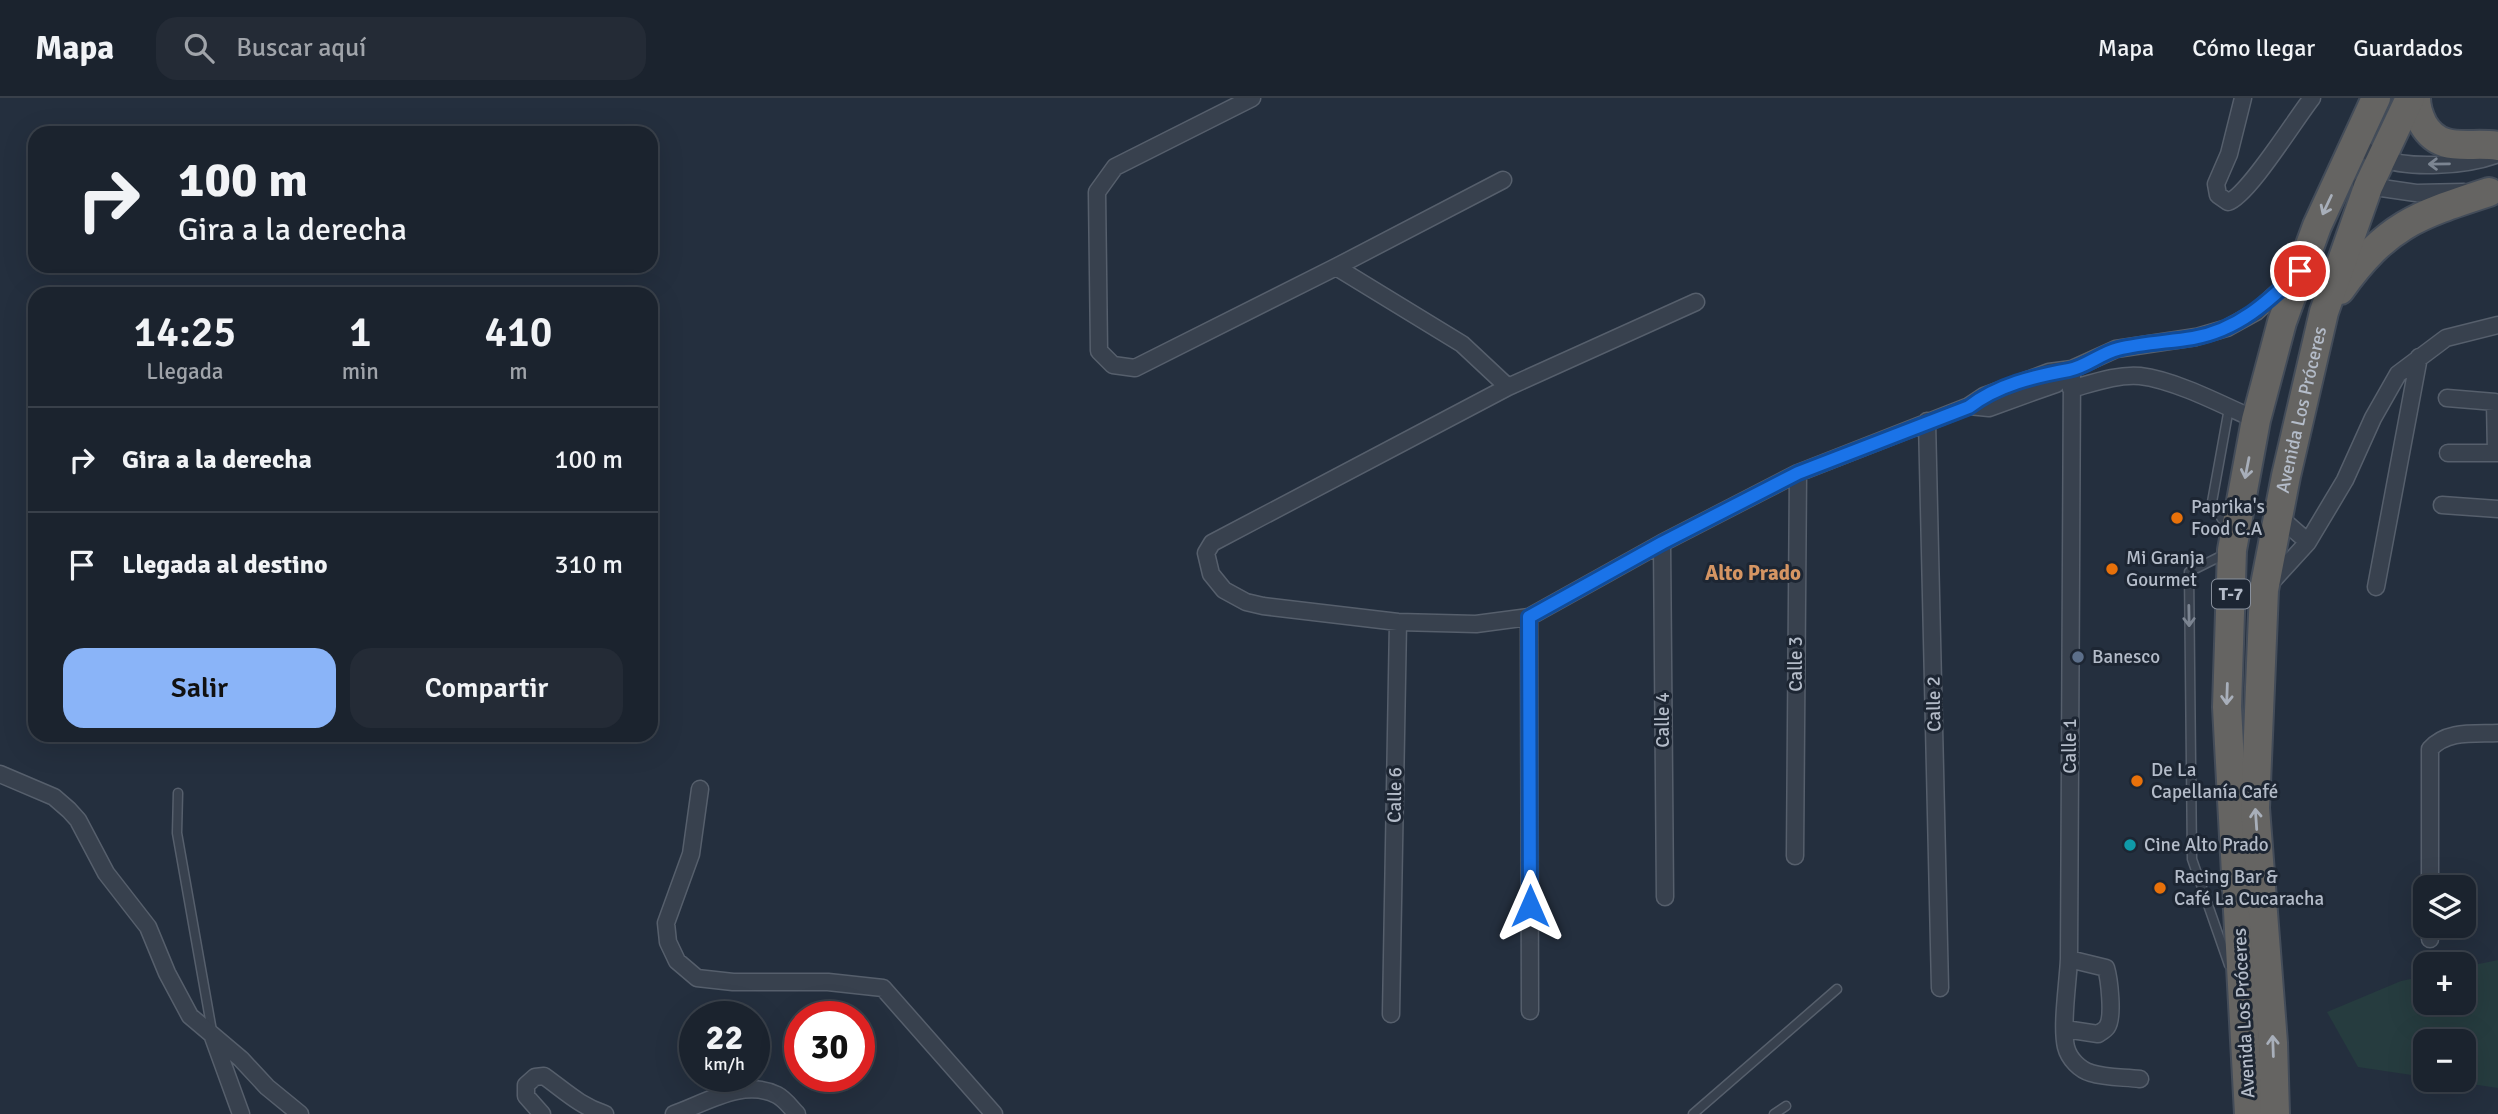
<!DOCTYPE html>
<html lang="es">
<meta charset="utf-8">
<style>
body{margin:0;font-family:Signika,sans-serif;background:#242b36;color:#f1f3f6;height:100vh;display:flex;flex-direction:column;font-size:26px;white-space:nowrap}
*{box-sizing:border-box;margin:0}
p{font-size:23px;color:#a0a4aa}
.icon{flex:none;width:38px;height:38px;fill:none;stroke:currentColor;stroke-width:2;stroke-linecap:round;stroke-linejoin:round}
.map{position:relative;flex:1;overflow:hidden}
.panel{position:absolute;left:28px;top:189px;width:630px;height:455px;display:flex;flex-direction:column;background:#1b232e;border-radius:21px;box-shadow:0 7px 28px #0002,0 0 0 2px #39404a}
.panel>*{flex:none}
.hud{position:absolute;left:28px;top:28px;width:630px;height:147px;border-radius:21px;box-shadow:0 7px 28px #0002,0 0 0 2px #39404a;background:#1b232e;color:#f1f3f6;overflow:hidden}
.fabs{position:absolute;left:2413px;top:777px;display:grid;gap:14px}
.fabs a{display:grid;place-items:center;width:63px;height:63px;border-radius:14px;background:#1b232e;box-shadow:0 7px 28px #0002,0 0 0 2px #39404a;font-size:35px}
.speed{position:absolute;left:679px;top:903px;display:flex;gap:14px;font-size:35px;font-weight:700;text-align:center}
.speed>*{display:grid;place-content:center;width:91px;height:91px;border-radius:50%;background:#1b232e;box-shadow:0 7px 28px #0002,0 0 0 2px #39404a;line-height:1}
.speed small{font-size:18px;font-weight:400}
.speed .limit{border:10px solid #d22;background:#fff;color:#111}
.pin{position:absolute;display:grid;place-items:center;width:60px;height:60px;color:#fff;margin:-30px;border:4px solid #fff;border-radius:50%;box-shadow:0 2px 7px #0007}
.me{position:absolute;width:77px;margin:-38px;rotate:0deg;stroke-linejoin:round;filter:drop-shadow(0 0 5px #0008)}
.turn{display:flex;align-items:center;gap:24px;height:147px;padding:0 35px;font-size:32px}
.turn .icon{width:91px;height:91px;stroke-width:2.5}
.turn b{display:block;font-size:49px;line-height:60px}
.eta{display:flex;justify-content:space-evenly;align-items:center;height:119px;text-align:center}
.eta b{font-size:42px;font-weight:600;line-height:49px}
.primary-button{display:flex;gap:14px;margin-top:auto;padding:14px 35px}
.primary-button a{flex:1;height:80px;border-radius:21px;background:#8ab4f8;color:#111;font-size:28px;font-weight:600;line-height:80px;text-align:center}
.primary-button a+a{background:#242b36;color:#f1f3f6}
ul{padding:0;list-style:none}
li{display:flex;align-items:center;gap:21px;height:105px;padding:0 35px;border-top:2px solid #39404a}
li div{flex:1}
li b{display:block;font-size:26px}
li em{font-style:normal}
header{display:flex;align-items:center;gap:42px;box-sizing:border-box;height:98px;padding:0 35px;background:#1b232e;border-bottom:2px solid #39404a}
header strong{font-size:33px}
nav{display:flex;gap:38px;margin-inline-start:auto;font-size:24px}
.search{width:490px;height:63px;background:#242b36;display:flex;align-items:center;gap:18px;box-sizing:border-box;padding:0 24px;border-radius:21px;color:#a0a4aa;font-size:26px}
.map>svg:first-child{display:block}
.green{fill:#263c3f}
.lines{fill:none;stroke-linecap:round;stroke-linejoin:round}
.service-casing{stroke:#565f6c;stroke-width:11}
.minor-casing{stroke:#565f6c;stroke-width:19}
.trunk-casing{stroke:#434c59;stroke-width:32}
.service{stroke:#38414e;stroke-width:8}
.minor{stroke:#38414e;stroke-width:16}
.trunk{stroke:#656462;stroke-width:28}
.oneway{stroke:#7c8592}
.oneway2{stroke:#a8afba}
.route-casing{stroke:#114b97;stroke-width:18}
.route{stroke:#1a73e8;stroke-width:12}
.food-dot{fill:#e8710a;stroke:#1d2633;stroke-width:2.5}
.service-dot{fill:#5c6f8a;stroke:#1d2633;stroke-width:2.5}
.culture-dot{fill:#0f9aa8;stroke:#1d2633;stroke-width:2.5}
.labels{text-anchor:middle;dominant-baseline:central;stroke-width:6;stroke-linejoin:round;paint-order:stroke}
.shield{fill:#1d2633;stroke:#878f9c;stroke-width:2}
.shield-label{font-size:18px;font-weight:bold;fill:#b4bcc9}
.street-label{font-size:19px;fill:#b4bcc9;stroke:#1d2633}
.poi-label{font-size:19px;fill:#b4bcc9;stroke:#1d2633;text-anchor:start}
.neighbourhood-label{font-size:21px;font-weight:bold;fill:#d59563;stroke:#1d2633}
</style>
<header>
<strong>Mapa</strong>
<div class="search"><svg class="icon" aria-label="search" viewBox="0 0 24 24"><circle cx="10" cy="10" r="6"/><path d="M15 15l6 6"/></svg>Buscar aquí</div>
<nav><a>Mapa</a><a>Cómo llegar</a><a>Guardados</a></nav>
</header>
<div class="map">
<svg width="2498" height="1016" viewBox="0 0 2498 1016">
<rect width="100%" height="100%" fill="#242f3e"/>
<path class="green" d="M2498,862V990L2444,982H2464V943H2426L2425,979L2358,969L2327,914L2401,883L2425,878L2426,905H2464V869Z"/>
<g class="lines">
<g class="service-casing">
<path id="service" d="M2229,310L2212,404L2222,421L2232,428
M2227,455L2189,474L2192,761L2229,867
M178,695L177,735L212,933
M1693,1016L1837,891
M1774,1016L1786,1008"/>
</g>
<g class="minor-casing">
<path id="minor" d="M1252,0L1115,69L1097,94L1099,253L1113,267L1135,270L1336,169L1503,82
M2243,0L2229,56L2216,86L2218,97L2228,104C2248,98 2296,20 2312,0
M2354,44C2362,49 2369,56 2378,59C2408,72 2467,68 2498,56
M2361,87L2416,95L2464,94
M1336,169L1462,246L1508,289L1212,445L1206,455L1211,476L1224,492L1246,504L1263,508L1398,524L1476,526L1529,519L1662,445L1798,375L1969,308L1984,298L2049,274L2072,271L2116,251L2196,239L2227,230L2256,214L2293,180
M1508,289L1696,204
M2071,291C2093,285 2117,276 2140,278C2175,282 2223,307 2256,322
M2447,300L2495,304L2496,355
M1969,308L1989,310L2033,294L2056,286L2072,271
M1927,323L1940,890
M2448,355H2498
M2442,407L2498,411
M2278,418L2308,444
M1662,445L1665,799
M2267,489L2308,444L2345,382L2373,320L2398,276L2446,240L2498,227
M2376,489L2419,259
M1529,519L1530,913
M0,676L54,699L69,712L78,722L106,775L148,829L167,875L190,918L241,961L267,989L300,1016
M700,691L691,756L666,825L668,844L677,863L697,880L733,884H828L883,890L994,1016
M1795,758L1798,375
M2430,789V651C2447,632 2474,636 2498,635
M2430,841V828
M2069,861C2068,885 2061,928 2066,949C2069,961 2080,972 2091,975C2106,980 2125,979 2140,981
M1391,916L1398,524
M2065,931L2098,936C2101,934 2105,932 2107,929C2114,919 2109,880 2106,870L2069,861L2072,271
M213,939L241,1016
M542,1016L526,998V987L535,979L544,978C565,993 580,1008 605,1016
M674,1016C706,1005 743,980 777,997C785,1001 791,1010 797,1016"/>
</g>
<g class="trunk-casing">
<g id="trunk">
<path d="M2416,0C2416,10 2419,18 2423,26C2441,57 2470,43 2498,48"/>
<path d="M2340,192C2387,127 2415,118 2489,94"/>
<path d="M2249,1016L2227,609L2232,452L2256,322L2282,224L2317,128L2376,0"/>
<path id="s1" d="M2275,1016L2273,945L2255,710L2264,492L2286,378L2324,214L2368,89L2410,0"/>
</g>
</g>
<use href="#service" class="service"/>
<use href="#minor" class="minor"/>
<use href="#trunk" class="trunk"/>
</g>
<defs><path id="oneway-shaft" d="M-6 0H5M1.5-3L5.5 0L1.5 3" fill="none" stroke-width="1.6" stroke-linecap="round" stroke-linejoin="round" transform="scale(1.75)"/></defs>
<g class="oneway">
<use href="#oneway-shaft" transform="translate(2439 66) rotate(179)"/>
<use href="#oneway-shaft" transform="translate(2189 518) rotate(89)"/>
</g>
<g class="oneway2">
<use href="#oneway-shaft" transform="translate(2327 107) rotate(115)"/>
<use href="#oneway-shaft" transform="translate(2247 370) rotate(101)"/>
<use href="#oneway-shaft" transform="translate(2227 596) rotate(92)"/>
<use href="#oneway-shaft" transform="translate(2256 721) rotate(-94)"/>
<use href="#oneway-shaft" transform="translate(2273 948) rotate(-92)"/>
</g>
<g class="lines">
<g class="route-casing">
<path id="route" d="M1530,808L1529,519L1662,445L1798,375L1969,309C1997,287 2035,278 2069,272C2086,269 2101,255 2118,251C2142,245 2168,244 2193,240C2238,232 2268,204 2300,173"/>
</g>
<use href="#route" class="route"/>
</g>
<g class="food-dot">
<circle cx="2177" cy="420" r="7"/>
<circle cx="2112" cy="471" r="7"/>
<circle cx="2137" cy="683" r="7"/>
<circle cx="2160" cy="790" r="7"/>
</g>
<circle class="service-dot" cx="2078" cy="559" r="7"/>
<circle class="culture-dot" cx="2130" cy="747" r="7"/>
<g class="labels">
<rect class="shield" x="2212" y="481.5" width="38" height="29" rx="5"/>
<g class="shield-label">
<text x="2231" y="496">T-7</text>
</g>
<g class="street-label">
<text stroke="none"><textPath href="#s1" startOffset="709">Avenida Los Próceres</textPath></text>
<text transform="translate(1796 566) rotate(-90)">Calle 3</text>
<text transform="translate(1934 606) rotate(-91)">Calle 2</text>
<text transform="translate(1663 622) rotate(-90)">Calle 4</text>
<text transform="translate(2070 648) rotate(-90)">Calle 1</text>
<text transform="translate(1395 697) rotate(-89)">Calle 6</text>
<text transform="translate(2244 915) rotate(-93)">Avenida Los Próceres</text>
</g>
<g class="poi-label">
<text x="2191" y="409">Paprika's<tspan x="2191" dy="22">Food C.A</tspan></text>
<text x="2126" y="460">Mi Granja<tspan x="2126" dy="22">Gourmet</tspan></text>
<text x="2092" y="559">Banesco</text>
<text x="2151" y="672">De La<tspan x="2151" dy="22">Capellanía Café</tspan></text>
<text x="2144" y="747">Cine Alto Prado</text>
<text x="2174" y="779">Racing Bar &amp;<tspan x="2174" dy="22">Café La Cucaracha</tspan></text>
</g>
<g class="neighbourhood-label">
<text x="1753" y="475">Alto Prado</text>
</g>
</g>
</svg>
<div class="fabs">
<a><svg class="icon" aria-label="layers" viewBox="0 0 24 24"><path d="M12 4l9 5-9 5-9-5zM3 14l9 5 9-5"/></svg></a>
<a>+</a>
<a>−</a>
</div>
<div class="speed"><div>22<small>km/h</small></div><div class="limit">30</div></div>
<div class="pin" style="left:2300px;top:173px;background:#d93025"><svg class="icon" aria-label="arrive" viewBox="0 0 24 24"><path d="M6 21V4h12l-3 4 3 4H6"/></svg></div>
<svg class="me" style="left:1530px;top:808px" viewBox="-20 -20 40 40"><path d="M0-17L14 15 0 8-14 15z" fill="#1a73e8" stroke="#fff" stroke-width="4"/></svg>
<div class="hud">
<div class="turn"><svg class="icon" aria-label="right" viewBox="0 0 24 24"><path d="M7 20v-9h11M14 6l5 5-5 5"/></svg><div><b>100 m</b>Gira a la derecha</div></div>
</div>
<section class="panel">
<div class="eta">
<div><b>14:25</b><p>Llegada</p></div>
<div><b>1</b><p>min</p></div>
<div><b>410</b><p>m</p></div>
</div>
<ul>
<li><svg class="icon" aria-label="right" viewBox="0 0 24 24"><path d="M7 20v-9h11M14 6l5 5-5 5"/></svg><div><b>Gira a la derecha</b></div><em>100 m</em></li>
<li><svg class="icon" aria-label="arrive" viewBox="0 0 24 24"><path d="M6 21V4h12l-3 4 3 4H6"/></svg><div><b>Llegada al destino</b></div><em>310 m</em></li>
</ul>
<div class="primary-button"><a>Salir</a><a>Compartir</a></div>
</section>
</div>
